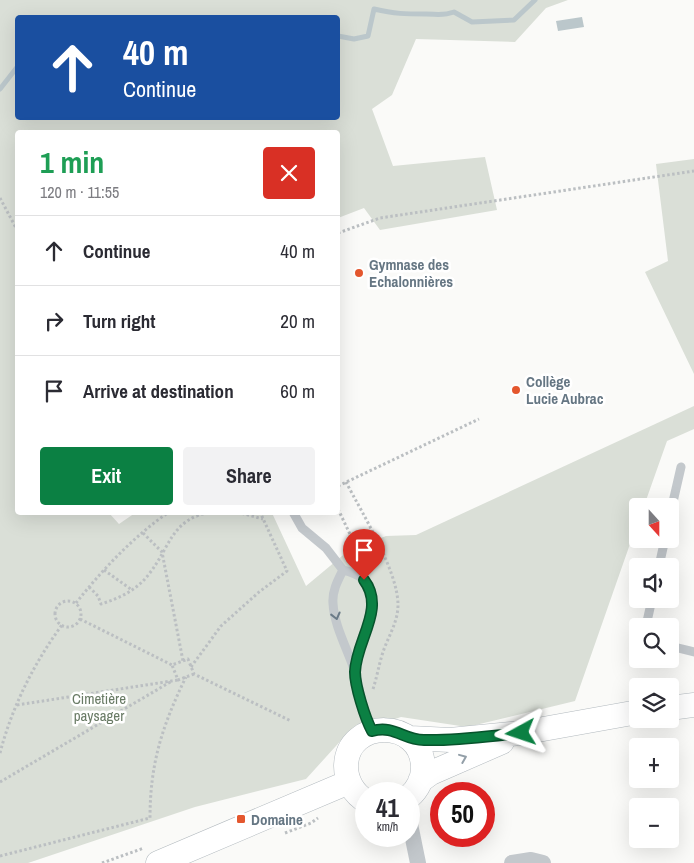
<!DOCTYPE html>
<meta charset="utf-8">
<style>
body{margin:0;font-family:"Archivo Narrow",sans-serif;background:#f2f2f3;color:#2b2b33;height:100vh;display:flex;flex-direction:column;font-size:19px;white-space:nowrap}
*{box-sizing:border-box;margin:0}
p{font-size:16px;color:#7c7c81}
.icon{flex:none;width:28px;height:28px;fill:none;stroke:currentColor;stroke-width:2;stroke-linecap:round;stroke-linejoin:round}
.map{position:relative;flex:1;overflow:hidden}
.panel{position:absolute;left:15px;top:130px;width:325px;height:385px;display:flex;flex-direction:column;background:#fff;border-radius:5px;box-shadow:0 5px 20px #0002}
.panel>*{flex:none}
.guide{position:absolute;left:15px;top:15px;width:325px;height:105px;border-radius:5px;box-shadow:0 5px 20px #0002;background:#1a4fa0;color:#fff;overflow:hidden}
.needle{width:32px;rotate:159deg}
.fabs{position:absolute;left:629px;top:498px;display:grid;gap:10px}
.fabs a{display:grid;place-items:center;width:50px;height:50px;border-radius:5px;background:#fff;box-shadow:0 5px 20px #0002;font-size:25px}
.speed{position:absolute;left:355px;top:782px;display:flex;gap:10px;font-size:25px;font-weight:700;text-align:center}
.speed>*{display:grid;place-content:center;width:65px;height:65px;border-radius:50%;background:#fff;box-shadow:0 5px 20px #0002;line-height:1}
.speed small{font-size:12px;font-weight:400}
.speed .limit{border:8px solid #d22;background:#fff;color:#111}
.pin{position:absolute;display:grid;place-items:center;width:42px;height:42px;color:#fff;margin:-51px -21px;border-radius:50% 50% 50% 0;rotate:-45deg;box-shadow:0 0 5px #0007}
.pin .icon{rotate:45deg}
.me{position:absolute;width:55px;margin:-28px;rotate:265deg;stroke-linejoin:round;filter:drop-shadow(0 0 4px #0008)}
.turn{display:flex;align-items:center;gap:18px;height:105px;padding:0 25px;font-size:22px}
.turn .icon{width:65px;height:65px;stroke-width:2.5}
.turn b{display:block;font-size:35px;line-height:42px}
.round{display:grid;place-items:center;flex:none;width:52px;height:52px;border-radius:5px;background:#f2f2f3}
.head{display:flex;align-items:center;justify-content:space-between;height:85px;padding:0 25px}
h1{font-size:30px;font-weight:800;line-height:38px;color:#1e9e55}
.button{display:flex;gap:10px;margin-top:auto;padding:10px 25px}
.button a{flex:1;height:58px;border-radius:5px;background:#0b8043;color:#fff;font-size:20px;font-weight:800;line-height:58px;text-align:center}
.button a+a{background:#f2f2f3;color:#2b2b33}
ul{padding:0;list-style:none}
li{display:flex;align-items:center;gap:15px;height:70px;padding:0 25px;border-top:1px solid #e1e1e2}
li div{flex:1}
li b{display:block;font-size:19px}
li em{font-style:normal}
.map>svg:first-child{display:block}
.green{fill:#dadfd7;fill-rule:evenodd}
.water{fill:#bbc7cb}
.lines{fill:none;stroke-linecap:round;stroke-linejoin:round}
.stream{stroke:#bbc7cb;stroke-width:5}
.secondary-casing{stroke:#b3babf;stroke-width:25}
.path{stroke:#bbbfc2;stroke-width:3;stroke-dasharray:2.5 2.5;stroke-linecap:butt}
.lane{stroke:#c3c8cc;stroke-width:9}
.street{stroke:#c3c8cc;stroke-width:16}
.secondary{stroke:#fff;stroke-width:24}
.oneway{stroke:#6a7a87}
.oneway2{stroke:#939fa8}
.route-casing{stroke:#07532c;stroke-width:12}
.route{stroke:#0b8043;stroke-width:9}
.poi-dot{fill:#e4572e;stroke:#fff;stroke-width:2}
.labels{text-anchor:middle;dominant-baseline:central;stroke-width:5;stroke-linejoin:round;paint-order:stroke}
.poi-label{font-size:15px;font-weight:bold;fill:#657683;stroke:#fff;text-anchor:start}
.park-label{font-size:15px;fill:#687a64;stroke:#fff}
</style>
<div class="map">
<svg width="694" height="863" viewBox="0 0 694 863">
<rect width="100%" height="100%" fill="#fafaf8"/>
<path class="green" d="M0,0H568L546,8L515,42L416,39L392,95L372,109L393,166L485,157L497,210L380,230L364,208L338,218V132H18V512L109,513L119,524L135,513H272L306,586L348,551L386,536L416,535L694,406V429L667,441L644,506H638L637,524L575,701L467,727L401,717L345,736L306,779L195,807L28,863H0ZM18,18H338V118H18Z
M694,159V374L645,272L668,261L656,164Z"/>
<path class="water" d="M582,17L584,27L558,31L556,21Z"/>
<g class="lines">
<path class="stream" d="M338,36L354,39L368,36L374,9C395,14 405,14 426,14C437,14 443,16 454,12L472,22L514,20L535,0
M0,89L18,66"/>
<g class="secondary-casing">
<path id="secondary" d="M670,708L694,705
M410,738L450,740L521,733L638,712
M420,781L431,773L502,742
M366,801C354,794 346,781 346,766C347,718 422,718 423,767C423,778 418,789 409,797
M158,863L349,782"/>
</g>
<path class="path" d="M0,198L15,226L18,225
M338,233L380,218L694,171
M346,482C362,513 398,571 398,605C398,622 388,637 383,652C379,664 377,677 373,689
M338,486L479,419
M338,509L360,555
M195,512L198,517
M237,512L263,519
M143,533L162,552L183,661
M104,570L132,590
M89,587L98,596L101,604C120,598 137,590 149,574C170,548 171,518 212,512
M55 614a13 13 0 1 1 26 0a13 13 0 1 1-26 0Z
M76,603C102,570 134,536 169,512
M80,619L172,665
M191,667L221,626L259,592L287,571L260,512
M194,674L178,680L172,665L188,659L194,674L291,721
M17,705L178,680
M0,753C12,707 34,663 62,625
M0,782L172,681
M285,833L311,823L318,818
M0,856L150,818C150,764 162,726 186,677
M102,863L144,848"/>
<path class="lane" d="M293,512L302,528L326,548L343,570C384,579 373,610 362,638C358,649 357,661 355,673
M670,515L681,467
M659,566L665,539
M343,570C338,580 332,591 333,603C334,626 348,650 355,672C361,692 362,713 372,731
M646,626L652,599
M670,646L694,652"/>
<path class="street" d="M409,819L418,863
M512,863L531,860L543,863"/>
<use href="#secondary" class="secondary"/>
</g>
<defs><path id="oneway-chevron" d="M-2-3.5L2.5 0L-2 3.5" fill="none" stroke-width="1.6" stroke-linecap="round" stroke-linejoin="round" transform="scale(1.25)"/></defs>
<use class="oneway" href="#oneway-chevron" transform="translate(336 616) rotate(76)"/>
<use class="oneway2" href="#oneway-chevron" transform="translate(463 758) rotate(-22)"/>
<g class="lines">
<g class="route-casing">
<path id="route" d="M364,580C386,609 356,640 355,672C355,686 365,718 372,731C395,725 403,740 424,740C456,741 489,736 521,733"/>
</g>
<use href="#route" class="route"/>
</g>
<g class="poi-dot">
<circle cx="359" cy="273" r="5"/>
<circle cx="516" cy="390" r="5"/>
<rect x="236" y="814" width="10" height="10" rx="2.5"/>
</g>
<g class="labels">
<g class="poi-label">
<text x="369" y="264">Gymnase des<tspan x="369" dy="17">Echalonnières</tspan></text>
<text x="526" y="381">Collège<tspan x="526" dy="17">Lucie Aubrac</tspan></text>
<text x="251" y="819">Domaine</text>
</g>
<g class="park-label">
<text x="99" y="698">Cimetière<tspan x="99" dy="17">paysager</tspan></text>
</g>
</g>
</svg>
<div class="fabs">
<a><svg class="needle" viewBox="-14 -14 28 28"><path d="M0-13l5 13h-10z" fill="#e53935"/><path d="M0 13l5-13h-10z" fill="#7c7c81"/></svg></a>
<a><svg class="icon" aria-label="sound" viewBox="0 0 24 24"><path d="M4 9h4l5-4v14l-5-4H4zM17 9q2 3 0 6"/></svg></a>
<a><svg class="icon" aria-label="search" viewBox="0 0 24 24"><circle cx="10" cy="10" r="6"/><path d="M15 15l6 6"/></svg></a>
<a><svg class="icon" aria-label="layers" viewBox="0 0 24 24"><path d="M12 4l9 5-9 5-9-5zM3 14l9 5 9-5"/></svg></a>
<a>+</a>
<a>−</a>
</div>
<div class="speed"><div>41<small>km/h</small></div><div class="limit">50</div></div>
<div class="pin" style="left:364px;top:580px;background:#d93025"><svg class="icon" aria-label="arrive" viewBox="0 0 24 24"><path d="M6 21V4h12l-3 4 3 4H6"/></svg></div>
<svg class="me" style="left:521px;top:733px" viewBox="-20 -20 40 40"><path d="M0-17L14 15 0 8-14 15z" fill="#0b8043" stroke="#fff" stroke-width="4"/></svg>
<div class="guide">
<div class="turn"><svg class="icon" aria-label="ahead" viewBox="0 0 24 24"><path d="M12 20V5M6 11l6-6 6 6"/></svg><div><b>40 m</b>Continue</div></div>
</div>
<section class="panel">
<div class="head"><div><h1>1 min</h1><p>120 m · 11:55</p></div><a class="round" style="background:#d93025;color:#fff"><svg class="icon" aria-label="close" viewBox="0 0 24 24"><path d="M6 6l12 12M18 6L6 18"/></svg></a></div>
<ul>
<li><svg class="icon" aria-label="ahead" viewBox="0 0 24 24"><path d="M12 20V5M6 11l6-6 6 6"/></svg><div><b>Continue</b></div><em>40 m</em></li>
<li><svg class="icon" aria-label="right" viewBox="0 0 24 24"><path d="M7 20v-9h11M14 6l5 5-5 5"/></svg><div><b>Turn right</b></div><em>20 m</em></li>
<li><svg class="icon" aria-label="arrive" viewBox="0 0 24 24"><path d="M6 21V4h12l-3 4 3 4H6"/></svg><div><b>Arrive at destination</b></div><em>60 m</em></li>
</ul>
<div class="button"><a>Exit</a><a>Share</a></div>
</section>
</div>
